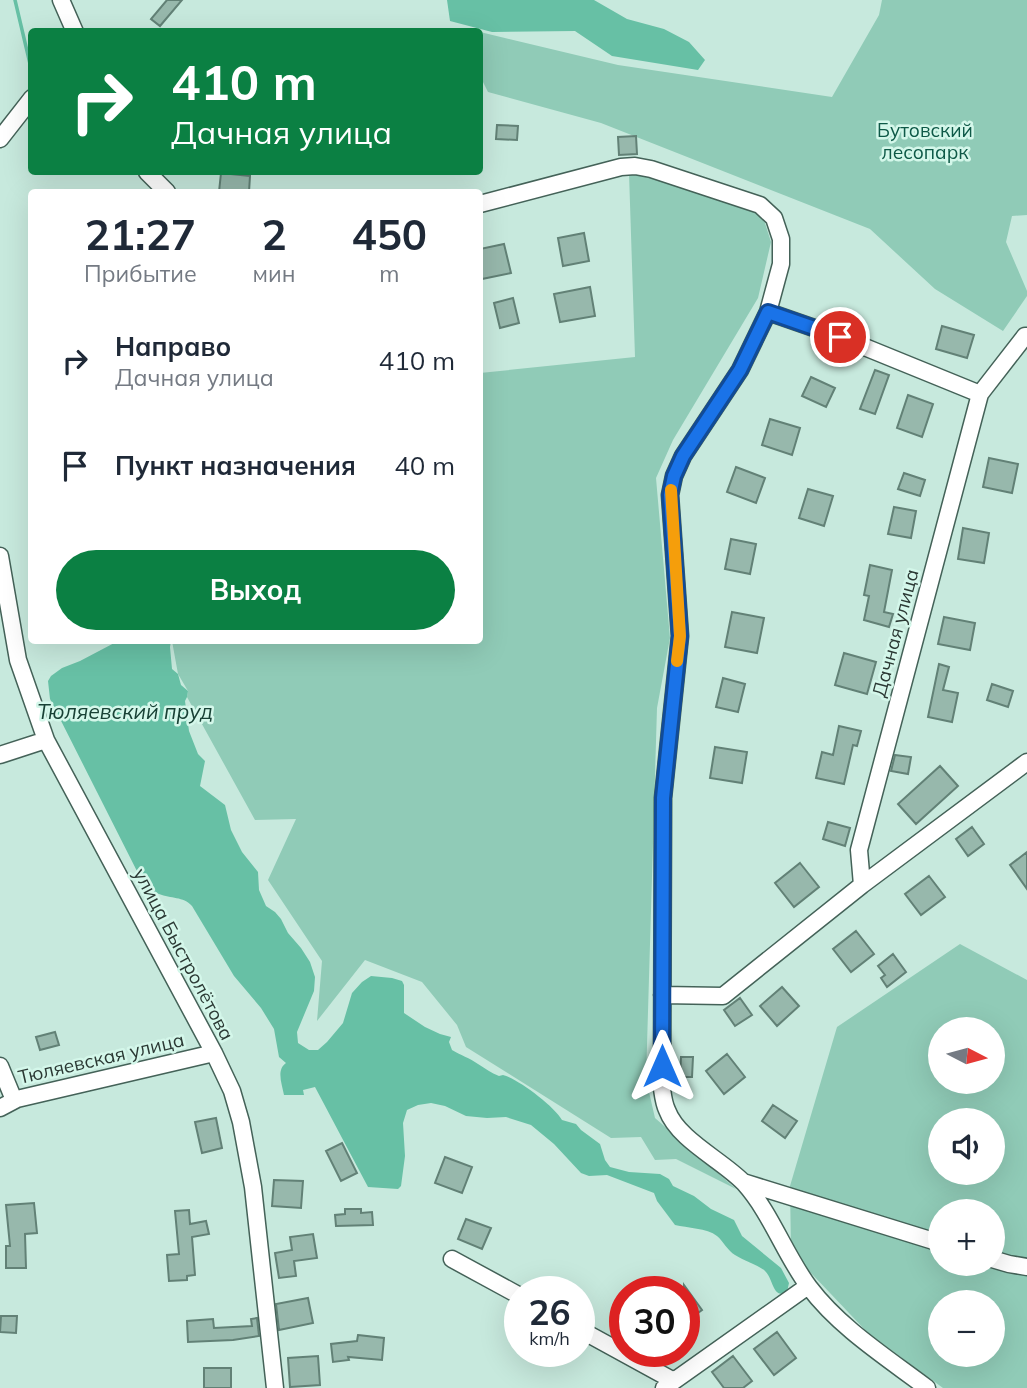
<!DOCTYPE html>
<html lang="ru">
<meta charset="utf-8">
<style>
body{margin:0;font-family:Mulish,sans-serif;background:#f2f2f3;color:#1f2937;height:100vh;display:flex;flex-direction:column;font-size:26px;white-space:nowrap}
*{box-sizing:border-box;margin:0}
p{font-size:23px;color:#747a83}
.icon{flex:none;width:38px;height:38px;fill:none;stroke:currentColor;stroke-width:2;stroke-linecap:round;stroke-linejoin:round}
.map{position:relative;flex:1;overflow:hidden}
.panel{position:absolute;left:28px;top:189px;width:455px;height:455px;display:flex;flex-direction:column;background:#fff;border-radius:7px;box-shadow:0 7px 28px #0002}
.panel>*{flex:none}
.top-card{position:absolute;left:28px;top:28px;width:455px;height:147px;border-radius:7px;box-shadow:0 7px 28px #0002;background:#0b8043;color:#fff;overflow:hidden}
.needle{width:46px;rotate:96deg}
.fabs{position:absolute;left:928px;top:1017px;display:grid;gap:14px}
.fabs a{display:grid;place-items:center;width:77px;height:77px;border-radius:50%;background:#fff;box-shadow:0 7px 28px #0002;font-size:35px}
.speed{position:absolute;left:504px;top:1276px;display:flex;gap:14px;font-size:35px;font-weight:700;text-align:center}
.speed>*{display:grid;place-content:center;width:91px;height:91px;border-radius:50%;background:#fff;box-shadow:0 7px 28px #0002;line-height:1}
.speed small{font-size:18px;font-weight:400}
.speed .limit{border:10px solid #d22;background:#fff;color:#111}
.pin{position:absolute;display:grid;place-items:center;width:60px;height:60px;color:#fff;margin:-30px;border:4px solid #fff;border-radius:50%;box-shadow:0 2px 7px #0007}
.me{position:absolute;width:77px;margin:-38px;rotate:0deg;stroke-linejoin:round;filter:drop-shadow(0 0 5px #0008)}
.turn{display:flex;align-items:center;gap:24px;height:147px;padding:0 28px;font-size:32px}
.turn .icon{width:91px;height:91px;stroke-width:2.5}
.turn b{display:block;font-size:49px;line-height:60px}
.eta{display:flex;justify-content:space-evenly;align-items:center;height:119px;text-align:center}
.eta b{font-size:42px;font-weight:700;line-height:49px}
.action{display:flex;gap:14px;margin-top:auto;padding:14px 28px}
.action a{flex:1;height:80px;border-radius:42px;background:#0b8043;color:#fff;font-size:28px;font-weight:700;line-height:80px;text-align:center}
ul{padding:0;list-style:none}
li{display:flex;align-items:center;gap:21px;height:105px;padding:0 28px}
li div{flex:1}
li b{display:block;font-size:26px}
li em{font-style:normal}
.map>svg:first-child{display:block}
.green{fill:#90cbb7;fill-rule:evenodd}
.water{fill:#67c0a5}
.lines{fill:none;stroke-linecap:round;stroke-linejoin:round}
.stream{stroke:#67c0a5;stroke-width:3.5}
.building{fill:#97b8ac;stroke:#628176;stroke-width:2}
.minor-casing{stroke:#446258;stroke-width:19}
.minor{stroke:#fff;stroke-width:16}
.route-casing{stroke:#114b97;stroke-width:18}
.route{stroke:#1a73e8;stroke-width:12}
.slow{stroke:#f59e0b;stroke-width:12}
.labels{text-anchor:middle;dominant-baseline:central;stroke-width:5;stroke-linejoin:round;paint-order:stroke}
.park-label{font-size:19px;fill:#0e5947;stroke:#d4f7ea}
.street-label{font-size:19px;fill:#2b3934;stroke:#d4f7ea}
.water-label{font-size:21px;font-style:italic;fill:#184135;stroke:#d4f7ea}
</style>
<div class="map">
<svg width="1027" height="1388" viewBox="0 0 1027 1388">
<rect width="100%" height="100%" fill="#c7e9dd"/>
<path class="green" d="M882,0H1027V215L1012,216L1006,242L1027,291V296L1003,331L935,289L870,229L601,123L488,92L480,76V32L618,65L832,97L879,15Z
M629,173L636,174L751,209L763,217L771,242L758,298L673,440L656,478L670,638L657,708L646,1079L655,1118L736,1189L676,1159L655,1160L641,1137L611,1138L466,1047L457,1025L422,982L365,960L317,1021L322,961L268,880L296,819L255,820L187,697L188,691L178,674L172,641L480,640V373L635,357Z
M960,944L1027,980V1388H943L868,1333L791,1252L790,1186L837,1027ZM940,1029H992V1082H940ZM940,1120H992V1172H940ZM940,1211H992V1264H940ZM940,1302H992V1354H940Z"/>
<path class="water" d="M447,0H594L627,19L664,29L689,42L705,60L698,70L612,56L575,31L492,32L450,21Z
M124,640L171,641L170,647L172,669L178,674L181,685L188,691L187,697L185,701L189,731L198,754L205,761L200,786L225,805L231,830L242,852L258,872L259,890L266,906L275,912L281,919L288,933L301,948L310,962L315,977L314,991L297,1032L298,1043L309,1050H318L327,1042L343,1023L352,993L362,982L371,976L392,978L402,981L404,985V1013L425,1027L440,1034L451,1037L449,1042L452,1050C460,1055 470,1058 478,1064C485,1068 491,1073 499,1076L503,1075C518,1079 554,1106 562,1120L576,1124L581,1130L600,1144L605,1160L610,1167L629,1172L660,1174L669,1179L673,1186L694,1196L711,1209L734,1220L742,1236L781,1268L789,1283L787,1292C772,1300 774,1278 764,1270C756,1264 744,1261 735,1255C728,1251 723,1241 717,1236C707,1228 687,1228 675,1225L657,1201L654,1193L607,1175L589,1176L581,1173L554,1144L531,1125L506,1117L487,1118L466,1116L445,1106L431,1103L418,1105L407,1110L403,1123L405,1156L401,1186L398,1189L368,1187L315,1087L303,1090L304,1095H284C282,1084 276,1070 286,1063L279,1057L274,1029L261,1008L234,976L192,906C183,896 171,899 159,894C153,892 149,888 144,885L50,699L48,681L51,676L62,668L80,661L118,641Z"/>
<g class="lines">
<path class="stream" d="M15,0L31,68"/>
</g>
<path class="building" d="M167,0H182L160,26L151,19Z
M497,125L518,126L517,140L496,139Z
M636,136L637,154L619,155L618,137Z
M221,173L250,176L249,192H219Z
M584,233L589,261L563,266L558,238Z
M504,244L511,273L482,279L480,266V249Z
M590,287L595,316L560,322L554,294Z
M513,298L519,323L500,328L494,303Z
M942,326L974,335L967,358L936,349Z
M875,370L889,375L875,414L860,409Z
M811,377L835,388L826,407L802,396Z
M908,395L933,404L922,437L897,428Z
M770,419L800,428L792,455L762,445Z
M989,458L1018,464L1012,493L983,487Z
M736,467L765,478L756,503L727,492Z
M904,473L925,480L920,496L898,489Z
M808,489L833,496L824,526L799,518Z
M894,507L916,511L911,538L888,534Z
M963,528L989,533L984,563L958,559Z
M731,539L756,544L750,574L725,569Z
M870,565L892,570L884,612L893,614L889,627L864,620L869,596L864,595Z
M732,612L764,618L757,653L725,647Z
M944,617L975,623L970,650L938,644Z
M844,653L876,662L867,694L835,685Z
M939,664L949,667L943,690L958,693L952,722L928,717Z
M723,678L745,684L738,712L716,707Z
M992,684L1013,691L1008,707L987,700Z
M839,726L861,731L857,746L853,745L844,784L816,778L822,752L833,755Z
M715,747L747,752L742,783L710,778Z
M895,755L911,757L908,774L891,771Z
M940,766L958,786L916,824L898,804Z
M828,822L850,828L845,846L823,839Z
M972,827L984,844L968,856L956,839Z
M1027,852V889L1010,865Z
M800,863L819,887L794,907L775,883Z
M929,876L945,897L921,915L905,894Z
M856,931L874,954L851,972L833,949Z
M893,954L906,972L887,987L881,978L885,975L878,966Z
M782,987L799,1006L777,1026L760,1006Z
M740,998L752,1015L735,1026L724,1010Z
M55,1032L59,1045L40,1050L36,1037Z
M727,1054L745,1077L724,1094L706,1071Z
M681,1057H693L692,1077H680Z
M773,1105L797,1121L785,1138L762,1121Z
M216,1118L222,1148L202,1153L195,1122Z
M342,1143L357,1173L341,1181L326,1151Z
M445,1157L472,1167L462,1193L435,1183Z
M274,1180L303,1181L301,1208L272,1206Z
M34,1203L37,1233L25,1234L26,1268H6V1246H10L6,1205Z
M345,1209H361V1213L372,1212L373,1225L336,1226L335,1215L345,1214Z
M189,1210L190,1224L206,1221L209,1234L192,1237L195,1275L187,1276V1280L169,1281L167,1255L179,1254L175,1211Z
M466,1219L491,1228L482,1249L458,1239Z
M313,1234L317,1258L294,1261L296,1276L279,1278L275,1253L292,1250L290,1237Z
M684,1285L702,1310L684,1323Z
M308,1298L313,1323L279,1330L276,1304Z
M1,1316H17L16,1333L0,1332Z
M257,1318L259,1336L233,1340L188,1342L187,1321L213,1319L214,1328L252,1326L251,1319Z
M777,1332L796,1358L774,1375L754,1349Z
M358,1335L384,1338L382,1360L348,1357L349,1360L333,1362L331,1344L357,1341Z
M318,1356L320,1385L290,1387L288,1358Z
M733,1356L752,1381L743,1388H724L712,1372Z
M204,1368H231V1388H204Z"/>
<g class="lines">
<g class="minor-casing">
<path id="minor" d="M61,0L75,32
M0,139L32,98
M147,172L167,192
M480,204L621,167L635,166L651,169L760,205L774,218L781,239V264L768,312L740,370L683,456L674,476L670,495L680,636L663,798L662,1089C663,1096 664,1104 667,1110C678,1140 722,1160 744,1183C771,1213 785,1255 809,1287C840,1328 886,1357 927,1388
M768,312L840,337L980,394
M0,556L18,660L46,740L214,1053L232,1091L241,1122L253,1187L275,1388
M0,755L46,740
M862,885L859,850L980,394L1025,336H1027
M662,995L723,996L862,885L1027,762
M0,1066L14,1100
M0,1108L17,1099L214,1053
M743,1182L940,1243
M452,1259L520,1296
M992,1259L1009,1264L1027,1267
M579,1329L674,1381
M664,1388L808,1286"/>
</g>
<use href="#minor" class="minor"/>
</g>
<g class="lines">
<g class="route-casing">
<path id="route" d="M662,1066L663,798L680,636L670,495L674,476L683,456L740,370L768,312L840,337"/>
</g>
<use href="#route" class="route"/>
<path class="slow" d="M671,490L680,636L677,661"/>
</g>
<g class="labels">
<g class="park-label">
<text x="925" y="130">Бутовский<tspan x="925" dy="22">лесопарк</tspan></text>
</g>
<g class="street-label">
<text transform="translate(895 633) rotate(-75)">Дачная улица</text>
<text transform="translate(184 954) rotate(62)">улица Быстролётова</text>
<text transform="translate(101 1058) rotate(-13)">Тюляевская улица</text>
</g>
<g class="water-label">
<text x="125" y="711">Тюляевский пруд</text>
</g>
</g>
</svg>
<div class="fabs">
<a><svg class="needle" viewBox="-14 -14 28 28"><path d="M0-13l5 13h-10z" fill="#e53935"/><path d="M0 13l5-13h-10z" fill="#747a83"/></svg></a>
<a><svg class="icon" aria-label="sound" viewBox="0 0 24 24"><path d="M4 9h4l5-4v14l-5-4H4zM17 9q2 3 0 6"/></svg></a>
<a>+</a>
<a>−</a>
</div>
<div class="speed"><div>26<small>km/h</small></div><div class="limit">30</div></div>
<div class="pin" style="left:840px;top:337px;background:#d93025"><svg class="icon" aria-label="arrive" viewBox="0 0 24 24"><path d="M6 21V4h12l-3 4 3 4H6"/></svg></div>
<svg class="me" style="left:662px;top:1066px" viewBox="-20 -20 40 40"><path d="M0-17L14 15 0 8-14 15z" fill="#1a73e8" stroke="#fff" stroke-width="4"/></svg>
<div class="top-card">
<div class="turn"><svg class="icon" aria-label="right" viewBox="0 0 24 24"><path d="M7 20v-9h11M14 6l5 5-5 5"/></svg><div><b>410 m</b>Дачная улица</div></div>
</div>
<section class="panel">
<div class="eta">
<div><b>21:27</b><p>Прибытие</p></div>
<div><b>2</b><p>мин</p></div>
<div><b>450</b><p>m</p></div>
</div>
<ul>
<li><svg class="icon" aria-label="right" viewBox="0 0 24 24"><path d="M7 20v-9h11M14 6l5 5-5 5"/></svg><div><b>Направо</b><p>Дачная улица</p></div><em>410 m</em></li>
<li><svg class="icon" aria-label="arrive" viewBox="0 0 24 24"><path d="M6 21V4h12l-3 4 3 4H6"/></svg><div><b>Пункт назначения</b></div><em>40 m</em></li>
</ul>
<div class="action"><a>Выход</a></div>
</section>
</div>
